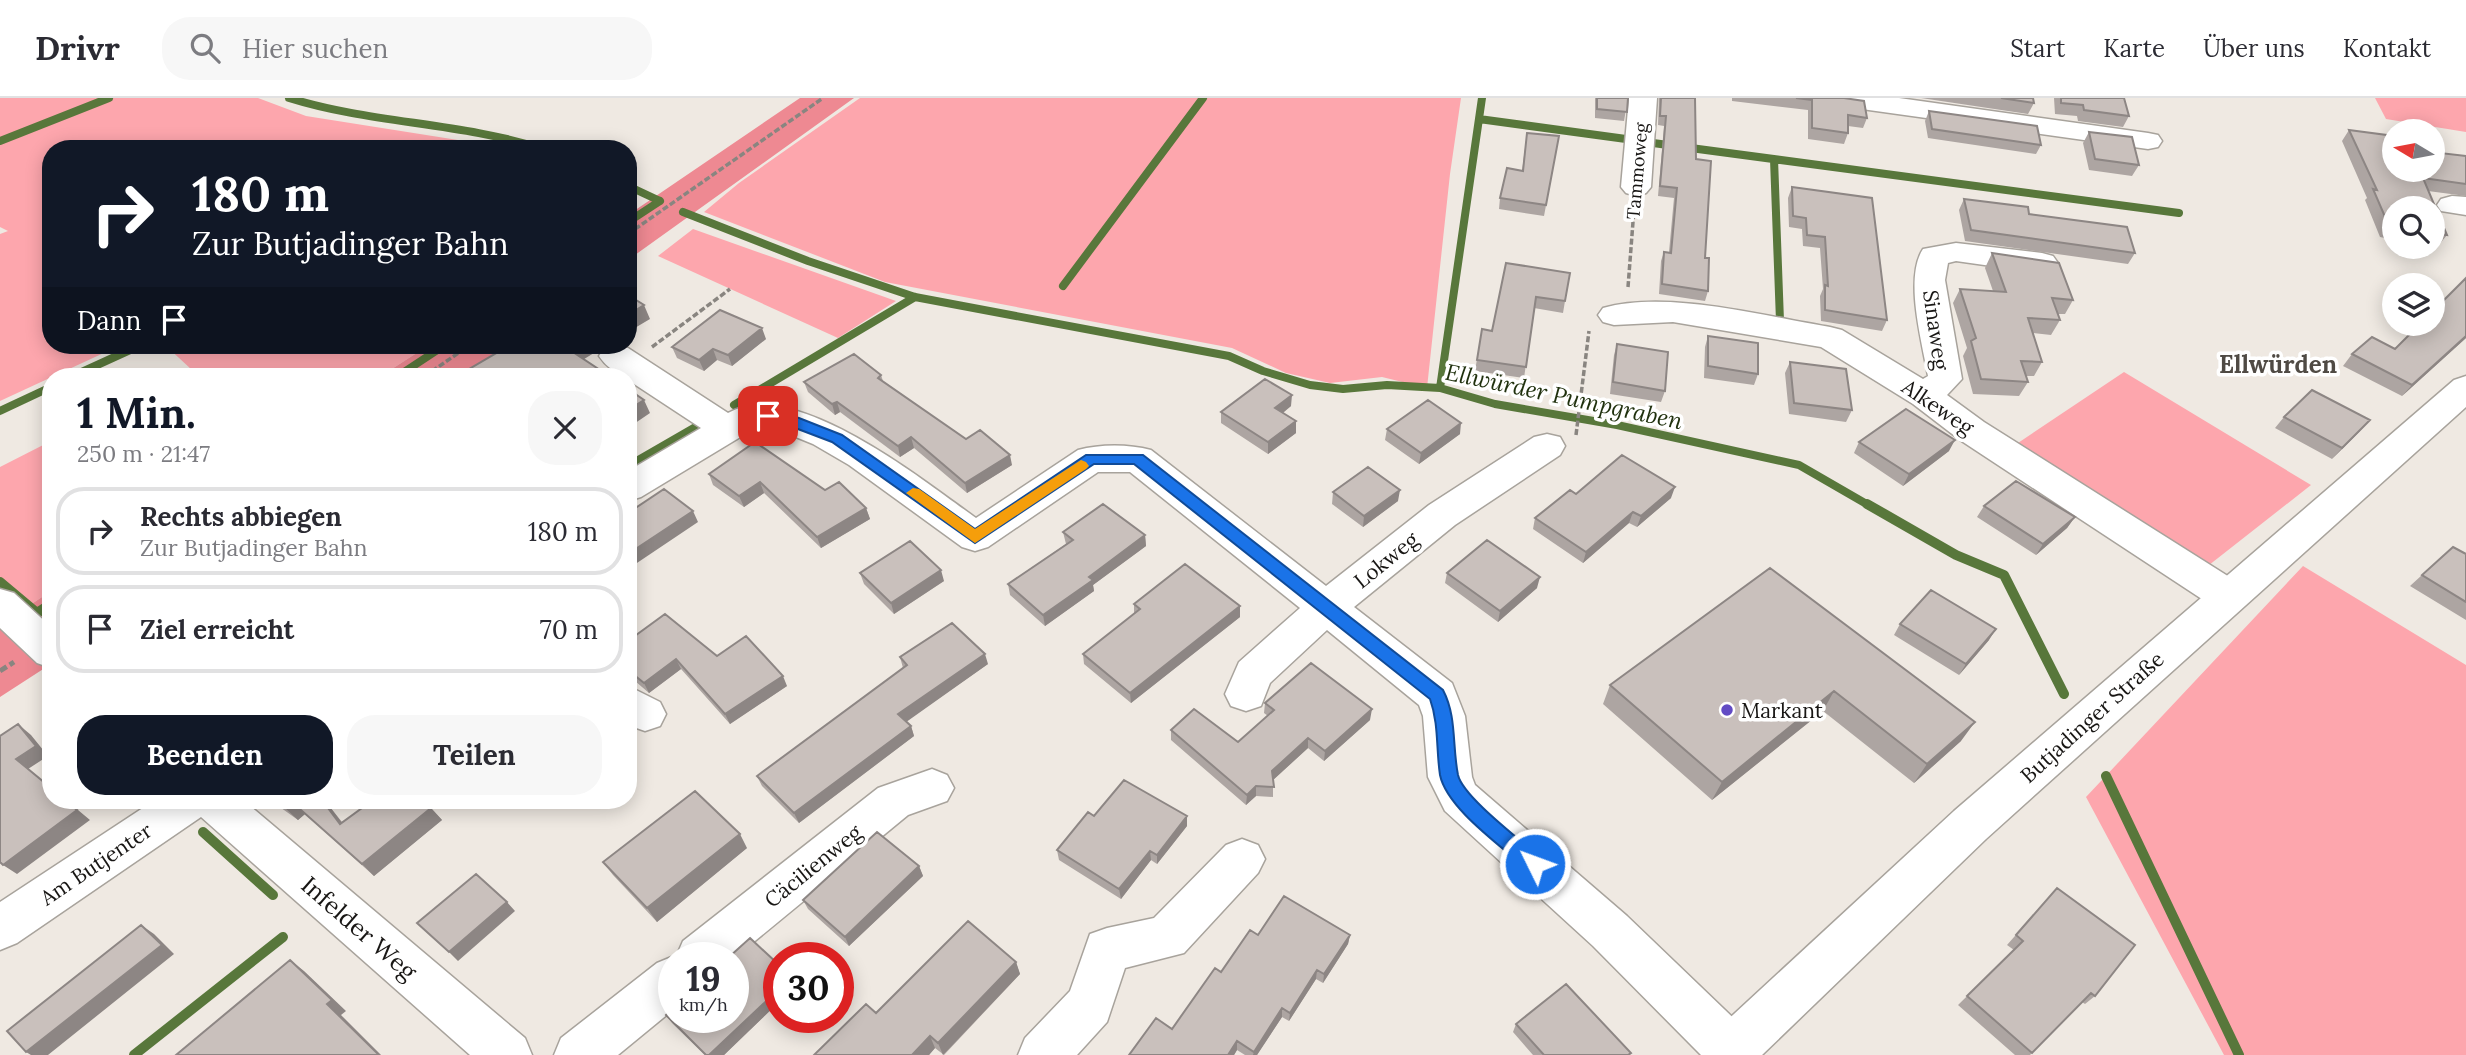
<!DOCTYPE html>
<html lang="de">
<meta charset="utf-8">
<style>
body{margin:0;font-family:Lora,serif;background:#f7f7f7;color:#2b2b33;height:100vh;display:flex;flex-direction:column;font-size:26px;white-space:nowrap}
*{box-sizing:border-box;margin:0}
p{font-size:23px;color:#7c7c81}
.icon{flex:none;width:38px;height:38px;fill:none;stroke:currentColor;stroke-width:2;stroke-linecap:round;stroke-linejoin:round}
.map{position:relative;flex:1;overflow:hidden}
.drawer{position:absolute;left:42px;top:270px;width:595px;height:441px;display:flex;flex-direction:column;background:#fff;border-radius:28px;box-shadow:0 4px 18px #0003}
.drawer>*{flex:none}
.guide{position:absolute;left:42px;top:42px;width:595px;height:214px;border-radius:28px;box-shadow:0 4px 18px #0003;background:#111827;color:#fff;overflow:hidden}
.needle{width:46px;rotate:280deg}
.controls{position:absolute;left:2382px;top:21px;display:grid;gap:14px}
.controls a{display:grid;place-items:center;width:63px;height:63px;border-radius:50%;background:#fff;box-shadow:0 4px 18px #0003;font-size:35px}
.speed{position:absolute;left:658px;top:844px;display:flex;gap:14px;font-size:35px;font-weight:700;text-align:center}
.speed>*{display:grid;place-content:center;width:91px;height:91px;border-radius:50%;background:#fff;box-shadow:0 4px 18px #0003;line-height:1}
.speed small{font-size:18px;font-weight:400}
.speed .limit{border:10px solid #d22;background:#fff;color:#111}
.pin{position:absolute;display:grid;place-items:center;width:60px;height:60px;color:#fff;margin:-30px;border-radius:14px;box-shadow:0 4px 10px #0006}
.me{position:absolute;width:77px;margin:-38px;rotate:312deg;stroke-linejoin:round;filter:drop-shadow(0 0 5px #0008)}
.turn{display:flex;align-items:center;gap:24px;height:147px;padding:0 35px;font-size:32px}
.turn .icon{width:91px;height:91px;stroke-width:2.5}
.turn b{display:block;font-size:49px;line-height:60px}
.then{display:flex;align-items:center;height:66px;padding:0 35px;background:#0003;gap:14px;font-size:26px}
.round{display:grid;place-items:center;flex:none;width:74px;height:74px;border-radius:28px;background:#f7f7f7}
.overview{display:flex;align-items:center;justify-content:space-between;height:119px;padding:0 35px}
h1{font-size:42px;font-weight:800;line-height:52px;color:#111827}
.cta{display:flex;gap:14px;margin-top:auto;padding:14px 35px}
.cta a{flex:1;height:80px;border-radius:28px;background:#111827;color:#fff;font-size:28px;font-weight:800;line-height:80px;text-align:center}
.cta a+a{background:#f7f7f7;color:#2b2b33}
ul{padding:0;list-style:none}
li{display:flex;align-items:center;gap:21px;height:88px;margin:0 14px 10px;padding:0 21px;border:4px solid #e1e1e2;border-radius:28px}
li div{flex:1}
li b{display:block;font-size:26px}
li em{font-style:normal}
header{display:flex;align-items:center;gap:42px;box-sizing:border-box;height:98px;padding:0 35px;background:#fff;border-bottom:2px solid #e1e1e2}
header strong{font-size:33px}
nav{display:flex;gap:38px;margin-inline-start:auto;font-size:24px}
.search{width:490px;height:63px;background:#f7f7f7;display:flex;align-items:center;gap:18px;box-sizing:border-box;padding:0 24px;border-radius:28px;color:#7c7c81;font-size:26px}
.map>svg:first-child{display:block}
.green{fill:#fda6ad}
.forest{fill:#ee8992}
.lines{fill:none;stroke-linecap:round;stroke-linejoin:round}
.stream-far1{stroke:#58773b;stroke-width:8}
.stream{stroke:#58773b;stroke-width:10}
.minor-casing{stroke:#a8a39c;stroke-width:3}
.major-casing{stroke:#a8a39c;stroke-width:3}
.path-far1{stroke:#898580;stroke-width:3.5;stroke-dasharray:6 2.5;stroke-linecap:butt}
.path{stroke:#898580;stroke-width:5;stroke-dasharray:8 3.5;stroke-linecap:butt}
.minor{fill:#fff;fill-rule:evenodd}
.major{fill:#fff;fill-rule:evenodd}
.wall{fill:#ada5a2}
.shaded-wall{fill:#8d8684}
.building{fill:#c9c0bc;stroke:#8d8684;stroke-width:2}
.route{fill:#1a73e8;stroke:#114b97;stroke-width:2}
.slow{fill:#f59e0b}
.poi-dot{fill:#624bc4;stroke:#fff;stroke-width:2.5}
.labels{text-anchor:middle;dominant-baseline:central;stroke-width:7;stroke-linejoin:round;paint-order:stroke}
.far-street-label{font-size:18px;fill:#181614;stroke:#fff}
.street-label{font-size:21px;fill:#181614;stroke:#fff}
.poi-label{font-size:21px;fill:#181614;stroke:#fff;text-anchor:start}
.water-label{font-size:23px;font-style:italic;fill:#1f300d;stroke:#fff}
.quarter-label{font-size:24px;font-weight:bold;fill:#4f4a44;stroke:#fff}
.near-street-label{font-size:24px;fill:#181614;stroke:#fff}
</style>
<header>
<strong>Drivr</strong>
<div class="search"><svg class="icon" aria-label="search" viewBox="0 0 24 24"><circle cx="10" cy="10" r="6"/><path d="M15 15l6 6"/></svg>Hier suchen</div>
<nav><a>Start</a><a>Karte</a><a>Über uns</a><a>Kontakt</a></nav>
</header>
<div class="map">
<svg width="2466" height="957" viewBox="0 0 2466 957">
<rect width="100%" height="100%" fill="#efe9e2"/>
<path class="green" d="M0,0H258L306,18L514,51H51V247H121L0,303V136L8,133L0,129Z
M860,0H1461L1450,76L1427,290L1382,279L1330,285L1286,275L1232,250L885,184L704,114L739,85Z
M2375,0H2466V34L2386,21Z
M693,131L896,203L838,240L658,158Z
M165,247H429L381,278H181L192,272Z
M2124,274L2311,387L2204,471L2015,347Z
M51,343V493L0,527V369Z
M2303,468L2466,567V957H2224L2086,699Z"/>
<path class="forest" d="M800,0H854L628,162V117Z
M429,247H507L462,278H381Z
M51,493V566L0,599V527Z"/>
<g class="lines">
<path class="stream-far1" d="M289,0C372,26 460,24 543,51
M1479,21L1626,41
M0,43L109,0
M1653,45L2179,115
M1774,61L1780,223
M628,88L660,103
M683,114L808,163L915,199L1229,258L1263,273L1310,287L1343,291L1387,287L1440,290L1495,306L1617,327L1799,367L1870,408
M628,124L660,103
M1063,188L1203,0
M73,278L141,247
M398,278L445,247
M1440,290L1482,0
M734,307L915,199
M0,313L51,289
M628,368L699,327"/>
<path class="stream" d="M1867,406L1956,457L2004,477L2064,596
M0,484L37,515L51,506
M2106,678L2239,957
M203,734L273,797
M134,957L283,839"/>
<g class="minor-casing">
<path id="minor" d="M1629,0H1657L1651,89L1646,95L1636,98L1626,95L1621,89Z
M1826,0H1899L2148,35L2158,37L2162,43L2158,49L2148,51L1840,8L1830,6Z
M2452,98L2466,99V117L2441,113L2437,107L2441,101Z
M1956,145L2042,155L2053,158L2058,165L2053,172L2042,175L1956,163L1948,165L1945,182L1962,281L1947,297L1984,324L2242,487L2247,498L2242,509L2228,513L2214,509L1960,342L1913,306L1821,249L1673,224L1614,227L1603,224L1598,217L1603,210C1668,192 1763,218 1830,229L1842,232L1923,281L1928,278C1922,244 1904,180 1923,151Z
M616,247L628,250L728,315C793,277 924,383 976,420L1078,352C1100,346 1129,346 1151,352L1326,488L1429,407L1534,339L1547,336L1560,339L1565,348L1560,357L1455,427L1354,509L1452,585L1465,618L1472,679L1475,687L1627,818L1749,935L1756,952L1754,957H1701L1593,848L1445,713L1428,679L1423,618L1419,607L1327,532L1270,585L1261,608L1246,613L1231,608L1225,596L1239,564L1300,510L1130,374H1098L988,449L975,453L962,449L849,367L813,346L786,335L752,332L641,399L628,403V373L701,330L628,282V278C617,278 605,267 599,258L604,250Z
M0,491L14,495L51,529V570L37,565L0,530Z
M628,588L660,604L666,616L660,628L645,633L628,627Z
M932,671L947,677L954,690L947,703L908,717L733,861L674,859V911L618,957H554L561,940L657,865L674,858L676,859L683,843L878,690Z
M155,702H243L525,940L532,957H470L201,719L17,845L0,852V804Z
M1242,741L1258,747L1265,761L1258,775L1184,855L1125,870L1107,924L1077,957H1018L1025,940L1070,893L1090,836L1107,830L1154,820L1226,747Z"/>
</g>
<g class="major-casing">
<path id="major" d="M2466,278V309L1986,741L1762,957H1701L1708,940L1954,713L2454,282Z"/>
</g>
<path class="path-far1" d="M628,136L823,0
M1628,189L1634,111
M652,249L730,191
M425,278L470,247
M1576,337L1589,233"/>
<path class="path" d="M0,573L14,564"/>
<use href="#minor" class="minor"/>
<use href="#major" class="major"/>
</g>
<path class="wall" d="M1595,0H1628L1624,23L1595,20Z
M1659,0H1695L1696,61L1708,193L1705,203L1659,196L1661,163L1664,154H1669L1674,100L1658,98L1664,28L1658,27Z
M1732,0H1844L1867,20L1863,30L1848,28V35L1844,46L1808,41V12L1732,3Z
M1921,0H2033L2034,5L2028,16Z
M2054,0H2124L2129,18L2123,29L2078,23L2077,18L2055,16Z
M1929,13L2041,47L2036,56L1928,40L1925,23Z
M2349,32L2394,72L2466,58V98L2428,93L2447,137L2438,148L2432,147V110H2394V142L2380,139L2365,102L2367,100L2342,43Z
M2089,34L2139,67L2132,78L2089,72L2083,45Z
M1527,35L1559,38L1544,118L1499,111L1500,100L1522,73Z
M1792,89L1887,222L1882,233L1821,223L1820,198L1823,191L1820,150L1803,148L1802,131L1789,129L1788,100Z
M1964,101L2029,116L2135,155L2128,166L1965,143L1959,112Z
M1992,155L2073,202L2065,216H2057L2060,222L2051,237L2033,235L2042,264L2034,278H2026L2028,284L2019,298L1973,296L1963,258L1967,250L1953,205L1960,191L1993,193L1985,170Z
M1506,165L1565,203L1563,215L1534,210L1524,280L1475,273L1482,231L1492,233Z
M1708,238L1758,276L1754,287L1704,280L1705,249Z
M2466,240L2402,298L2343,268L2352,256Z
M766,241L732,268L717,262L704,273L677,260L672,249Z
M1617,246L1665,293L1661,304L1610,296L1614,257Z
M1790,264L1852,312L1846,324L1789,316L1785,275Z
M881,277L883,283L966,341L1012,367L967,395L914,350L900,359L840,314L835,317L808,294L804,284Z
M1291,308L1283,315L1296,323V335L1268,356L1221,325V314Z
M2284,319L2360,333L2332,361L2275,330Z
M1387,331L1460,336L1419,366L1385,342Z
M1859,344L1949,353L1903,388L1854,355Z
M709,376L825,392L866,410L870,421L821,450L764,395L744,409L713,387Z
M1333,394L1398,403L1363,429L1332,406Z
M1576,396L1671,400L1637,429L1629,425L1583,465L1533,431L1535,420Z
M1984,408L2075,419L2067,430L2036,457L1977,419Z
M1063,434L1145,437L1146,448L1093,487L1094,493L1045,528L1010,497L1008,486L1066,446Z
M2466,456V522L2410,488L2422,477Z
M1770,470L1961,643L1914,685L1823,613L1712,702L1603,606L1610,587Z
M860,475L944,483L894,516L864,486Z
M1447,475L1537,490L1498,524L1445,485Z
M1134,506L1240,508V519L1131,605L1084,566L1083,556L1134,516Z
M1900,526L1989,542L1959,577L1894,537Z
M628,543L787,588L730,626L681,571L649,595L628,577Z
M900,559L988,566L906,623L911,628L914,638L799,725L762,688L757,678L903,570Z
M1265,605L1370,622L1324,663L1308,650L1273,682V699L1256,698L1246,707L1171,642V632L1238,644L1268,618L1264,615Z
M270,702H339L330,709L342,724L431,710L442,722L374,778L305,716L298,722Z
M1187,728L1157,766L1151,762L1121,801L1059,762L1057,752Z
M747,750L657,824L613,777L603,764Z
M919,768L923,778L849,848L808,811L803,802Z
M2057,790L2095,898L2085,906L2082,904L2030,957H2015L1958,907L2014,852L2007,847Z
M1258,837H1350L1348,846L1323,885L1316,881L1289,923L1282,919L1257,957H1245L1237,952L1234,957H1129L1172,931Z
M1016,864L1020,876L944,957L935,950L929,957H814L876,915Z
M779,867V904L724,957H705L672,925L666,917Z
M1516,926L1631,955L1630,957H1533L1513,934Z"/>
<path class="shaded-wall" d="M644,207L650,221L628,234V217Z
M762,230L766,241L732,268L728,257Z
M2466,238V240L2402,298L2412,287Z
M579,247H607L576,266L570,252Z
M713,251L717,262L704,273L699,262Z
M1292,297L1291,308L1275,321V310Z
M644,302L650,315L628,330V312Z
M837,304L840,314L835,317L832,306Z
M2370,322L2360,333L2332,361L2342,350Z
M1296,323V335L1268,356V344Z
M1461,325L1460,336L1419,366L1421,355Z
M911,339L914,350L900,359L898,348Z
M1955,342L1949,353L1903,388L1909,376Z
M1010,357L1012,367L967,395L965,385Z
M760,384L764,395L744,409L739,398Z
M1675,389L1671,400L1637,429L1641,418Z
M1400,392L1398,403L1363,429L1364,418Z
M866,410L870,421L821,450L817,439Z
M693,413L698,424L628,471V456Z
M1633,414L1629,425L1583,465L1586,454Z
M2075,419L2067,430L2036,457L2043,446Z
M1145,437L1146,448L1093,487L1094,493L1045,528L1043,517L1089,479Z
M941,472L944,483L894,516L891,505Z
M1540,479L1537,490L1498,524L1500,513Z
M1240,508V519L1131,605L1130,595Z
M1996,531L1989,542L1959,577L1966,566Z
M985,556L988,566L902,627L898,616Z
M676,561L681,571L649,595L644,585Z
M783,578L787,588L730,626L725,616Z
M1834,593L1823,613L1712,702L1722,684Z
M1372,611L1370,622L1324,663L1325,653Z
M1975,624L1961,643L1914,685L1927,666Z
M18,626L31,637L48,658L28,671L16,661Z
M911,628L914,638L799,725L794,715Z
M1308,640V650L1272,683V673Z
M1256,688V698L1246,707L1247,697Z
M66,702L90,722L17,776L3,767Z
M322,702H339L330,709L352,738L340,726Z
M292,704L305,716L298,722L285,710Z
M431,710L442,722L374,778L362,766Z
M1187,718V728L1157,766V757Z
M740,736L747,750L657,824L647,810Z
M1150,753L1151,762L1121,801L1119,791Z
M919,768L923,778L849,848L845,839Z
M507,804L515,813L458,863L449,854Z
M141,827L154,836L174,856L48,957H31L26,954Z
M1350,837L1348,846L1323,885L1324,876Z
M290,862L304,873L346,913L341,917L381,957H379L327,906Z
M1016,864L1020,876L943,957L938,945Z
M1317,872L1316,881L1289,923L1290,915Z
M779,891V904L724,957H709Z
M1282,910V919L1257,957H1253L1254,954Z
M930,938L935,950L929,957H912Z
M1237,943V952L1234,957H1228Z"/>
<path class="building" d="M1597,0H1628L1627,14L1597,11Z
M1661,0H1695L1696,61L1711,63L1705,160H1709L1708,193L1662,186L1664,154L1671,155L1677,90L1660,88L1666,18H1660Z
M1796,0H1844L1864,3L1867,20L1848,17V35L1812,30V2Z
M2001,0H2033L2034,5Z
M2061,0H2124L2129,18L2084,12L2083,7L2061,5Z
M1929,13L2037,28L2041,47L1932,31Z
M2349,32L2394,38V72H2432V54L2466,58V86L2423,80L2447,137L2432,135V110H2394V129L2389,128L2373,91L2377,92Z
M2089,34L2132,39L2139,67L2095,61Z
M1527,35L1559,38L1546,107L1500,100L1507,70L1523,73Z
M1792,89L1872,100L1887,222L1825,212V187L1828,188L1825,139L1807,137L1806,120L1793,118Z
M1964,101L2028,109L2029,116L2127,129L2135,155L1971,132Z
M1992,155L2059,165L2073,202L2052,200L2060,222L2028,220L2042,264L2021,263L2028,284L1981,281L1971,243L1976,240L1960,191L2006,194Z
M1506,165L1570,175L1565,203L1536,199L1526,269L1477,262L1482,231L1492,233Z
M2466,180V238L2412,287L2352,256L2372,239L2395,251L2420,226H2432V214Z
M628,197L644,207L628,217Z
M720,212L762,230L728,257L713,251L699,262L672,249Z
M1708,238L1758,245V276L1708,268Z
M1617,246L1668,254L1665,293L1613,284Z
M510,247H579L570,252L609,278H520L516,275L511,278H461L459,277Z
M854,256L881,277L878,280L966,341L980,332L1010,357L965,385L911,339L898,348L837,304L832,306L804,284Z
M1790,264L1846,271L1852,312L1794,305Z
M1265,281L1292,297L1275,310L1296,323L1268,344L1221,314Z
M628,291L644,302L628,312Z
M2312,292L2370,322L2342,350L2284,319Z
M1428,302L1461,325L1421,355L1387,331Z
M1906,311L1955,342L1909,376L1859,344Z
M755,344L825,392L839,384L866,410L817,439L760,384L739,398L709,376Z
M1622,357L1675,389L1641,418L1633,414L1586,454L1535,420L1570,392L1576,396Z
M1368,369L1400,392L1364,418L1333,394Z
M2016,383L2075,419L2043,446L1984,408Z
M664,391L693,413L628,456V415Z
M1103,406L1145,437L1089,479L1093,482L1043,517L1008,486L1073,442L1063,434Z
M1487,442L1540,479L1500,513L1447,475Z
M910,443L941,472L891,505L860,475Z
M2453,449L2466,456V504L2422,477Z
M1185,466L1240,508L1130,595L1083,556L1140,511L1134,506Z
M1770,470L1975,624L1927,666L1834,593L1722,684L1610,587Z
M1931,492L1996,531L1966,566L1900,526Z
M665,516L717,558L746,538L783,578L725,616L676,561L644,585L628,572V543Z
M952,525L985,556L898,616L911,628L794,715L757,678L907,567L900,559Z
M1311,565L1372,611L1325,653L1308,640L1272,673L1274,689L1256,688L1247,697L1171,632L1194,611L1238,644L1274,612L1265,605Z
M18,626L36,648L16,661L51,690V702H65L77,712L3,767L0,764V638Z
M1124,682L1187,718L1157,757L1150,753L1119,791L1057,752L1088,714L1094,718Z
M695,693L740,736L647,810L603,764Z
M274,702H322L340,726L373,702H421L431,710L362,766L292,704L285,710Z
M877,734L919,768L845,839L803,802Z
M476,776L507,804L449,854L417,825Z
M2057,790L2135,847L2095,898L2091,895L2032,955L1967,898L2023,843L2016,837Z
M1284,798L1350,837L1324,876L1317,872L1290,915L1282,910L1254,954L1237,943L1228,957H1129L1156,920L1172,931L1215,870L1221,874L1250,832L1258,837Z
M968,823L1016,864L938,945L930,938L912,957H814L866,906L876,915Z
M141,827L162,847L26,954L7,933Z
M750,840L779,867V891L709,957H706L666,917L674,909V919H733V859H729Z
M290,862L332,902L327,906L379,957H176Z
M1566,886L1631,955L1628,957H1544L1516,926Z"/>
<path class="route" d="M768,313L799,320L842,337L975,431L1086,357H1143L1443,592C1457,619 1452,647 1458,677C1463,699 1522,743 1542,761L1544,766L1542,772L1535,775L1528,772C1503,749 1447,711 1440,677C1436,651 1439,626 1430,601L1134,366H1094L975,445L832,344L790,328L763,321L761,318L763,314Z"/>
<path class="slow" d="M1081,362L1086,364L1089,368L1086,371L975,445L906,395L913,390L919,391L975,431Z"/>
<circle class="poi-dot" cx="1727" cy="612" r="7"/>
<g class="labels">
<g class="far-street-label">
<text transform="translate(1637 73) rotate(-85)">Tammoweg</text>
</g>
<g class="street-label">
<text transform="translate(1936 232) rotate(82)">Sinaweg</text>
<text transform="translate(1938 309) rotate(34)">Alkeweg</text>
<text transform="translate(1386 462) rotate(-39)">Lokweg</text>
<text transform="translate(2092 619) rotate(-42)">Butjadinger Straße</text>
<text transform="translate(96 766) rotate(-34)">Am Butjenter</text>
<text transform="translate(813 768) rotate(-39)">Cäcilienweg</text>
</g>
<g class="poi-label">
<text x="1741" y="612">Markant</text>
</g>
<g class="water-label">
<text transform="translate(1564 298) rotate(12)">Ellwürder Pumpgraben</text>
</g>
<g class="quarter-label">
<text x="2278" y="266">Ellwürden</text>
</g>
<g class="near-street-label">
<text transform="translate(359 830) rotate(41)">Infelder Weg</text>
</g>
</g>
</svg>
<div class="controls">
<a><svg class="needle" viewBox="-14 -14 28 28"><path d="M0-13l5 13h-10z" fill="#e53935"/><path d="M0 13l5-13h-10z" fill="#7c7c81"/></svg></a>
<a><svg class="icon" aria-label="search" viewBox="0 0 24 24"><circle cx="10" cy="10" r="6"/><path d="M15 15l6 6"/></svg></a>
<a><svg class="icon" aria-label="layers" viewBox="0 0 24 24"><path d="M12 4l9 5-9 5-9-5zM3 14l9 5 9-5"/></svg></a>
</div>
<div class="speed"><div>19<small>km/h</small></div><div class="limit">30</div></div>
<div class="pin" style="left:768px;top:318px;background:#d93025"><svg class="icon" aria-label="arrive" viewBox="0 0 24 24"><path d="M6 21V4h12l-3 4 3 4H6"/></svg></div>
<svg class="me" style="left:1535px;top:766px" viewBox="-20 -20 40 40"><circle r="17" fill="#1a73e8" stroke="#fff" stroke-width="3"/><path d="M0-11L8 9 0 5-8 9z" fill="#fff"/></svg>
<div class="guide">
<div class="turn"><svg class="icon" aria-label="right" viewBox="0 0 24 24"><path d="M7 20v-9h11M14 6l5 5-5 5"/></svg><div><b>180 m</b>Zur Butjadinger Bahn</div></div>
<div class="then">Dann<svg class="icon" aria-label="arrive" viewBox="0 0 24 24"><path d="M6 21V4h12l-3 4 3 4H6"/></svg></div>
</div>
<section class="drawer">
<div class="overview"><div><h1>1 Min.</h1><p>250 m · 21:47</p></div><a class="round"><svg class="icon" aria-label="close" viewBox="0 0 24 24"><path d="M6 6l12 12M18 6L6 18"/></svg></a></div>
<ul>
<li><svg class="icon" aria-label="right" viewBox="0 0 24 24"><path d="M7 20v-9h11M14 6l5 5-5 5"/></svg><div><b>Rechts abbiegen</b><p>Zur Butjadinger Bahn</p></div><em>180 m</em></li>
<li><svg class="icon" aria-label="arrive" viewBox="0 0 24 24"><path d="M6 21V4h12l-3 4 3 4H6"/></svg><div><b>Ziel erreicht</b></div><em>70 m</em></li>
</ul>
<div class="cta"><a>Beenden</a><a>Teilen</a></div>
</section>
</div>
